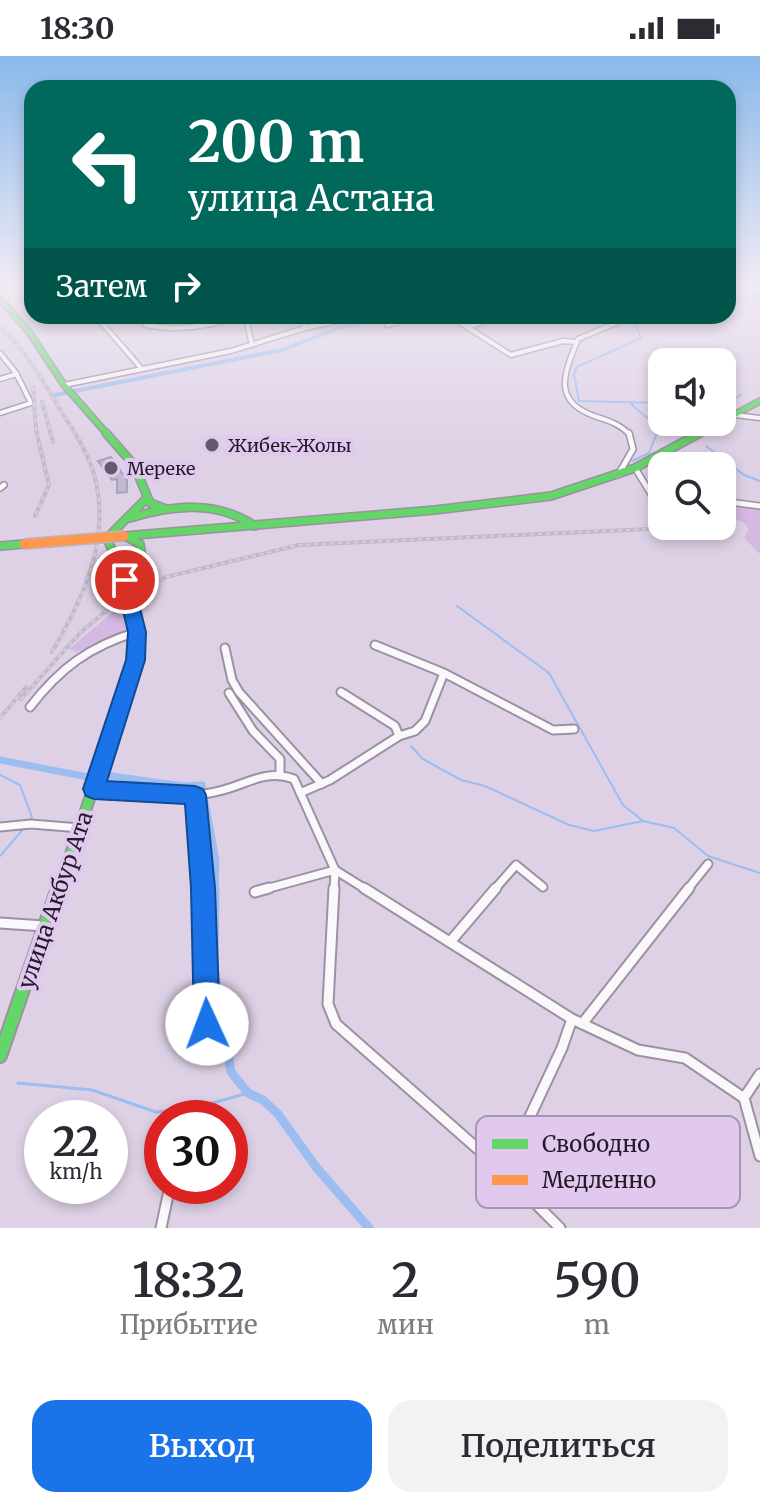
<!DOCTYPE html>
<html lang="ru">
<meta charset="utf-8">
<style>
body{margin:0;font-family:Merriweather,serif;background:#f2f2f3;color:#2b2b33;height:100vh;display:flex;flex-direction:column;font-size:30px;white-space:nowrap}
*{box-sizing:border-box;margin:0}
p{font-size:26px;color:#7c7c81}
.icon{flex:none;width:44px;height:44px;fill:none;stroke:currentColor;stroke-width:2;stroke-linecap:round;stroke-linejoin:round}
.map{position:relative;height:1172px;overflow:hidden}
.side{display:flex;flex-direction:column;background:#fff;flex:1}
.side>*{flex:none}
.hud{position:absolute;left:24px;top:24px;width:712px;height:244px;border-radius:24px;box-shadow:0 4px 12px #0003;background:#00695c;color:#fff;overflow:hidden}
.tools{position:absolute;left:648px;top:292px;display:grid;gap:16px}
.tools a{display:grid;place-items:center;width:88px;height:88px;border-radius:16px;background:#fff;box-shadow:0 4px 12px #0003;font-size:40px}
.speed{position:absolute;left:24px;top:1044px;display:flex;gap:16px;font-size:40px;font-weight:700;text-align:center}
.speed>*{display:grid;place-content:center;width:104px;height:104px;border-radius:50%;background:#fff;box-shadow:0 4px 12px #0003;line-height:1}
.speed small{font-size:20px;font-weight:400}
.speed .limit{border:12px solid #d22;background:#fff;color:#111}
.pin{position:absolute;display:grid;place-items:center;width:68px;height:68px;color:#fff;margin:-34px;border:4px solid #fff;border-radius:50%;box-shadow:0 2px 8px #0007}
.me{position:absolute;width:88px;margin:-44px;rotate:358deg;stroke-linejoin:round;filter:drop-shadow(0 0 6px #0008)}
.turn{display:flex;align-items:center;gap:28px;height:168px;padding:0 32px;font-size:36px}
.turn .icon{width:104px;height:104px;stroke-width:2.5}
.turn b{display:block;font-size:56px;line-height:68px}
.then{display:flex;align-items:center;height:76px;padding:0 32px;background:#0003;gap:16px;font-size:30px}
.eta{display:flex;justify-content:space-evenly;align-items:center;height:136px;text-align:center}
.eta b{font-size:48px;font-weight:600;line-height:56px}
.cta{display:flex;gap:16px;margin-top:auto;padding:16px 32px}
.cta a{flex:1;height:92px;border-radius:24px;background:#1a73e8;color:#fff;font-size:32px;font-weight:600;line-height:92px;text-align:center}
.cta a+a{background:#f2f2f3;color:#2b2b33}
.status{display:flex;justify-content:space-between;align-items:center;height:56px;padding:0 40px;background:#fff;direction:ltr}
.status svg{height:22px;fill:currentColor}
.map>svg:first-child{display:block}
.green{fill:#d4b9e2}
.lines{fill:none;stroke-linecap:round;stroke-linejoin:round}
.stream-far1{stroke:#9bbdf0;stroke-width:2}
.stream{stroke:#9bbdf0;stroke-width:3}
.canal-far2{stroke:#9bbdf0;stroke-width:4}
.canal-far1{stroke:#9bbdf0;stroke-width:7}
.canal{stroke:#9bbdf0;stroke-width:9}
.building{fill:#c2b9d1;stroke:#aaa3b4;stroke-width:2}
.street-far3-casing{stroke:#9b91a1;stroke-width:7}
.street-far2-casing{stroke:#9b91a1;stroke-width:8}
.street-far1-casing{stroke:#9b91a1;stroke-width:11}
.street-casing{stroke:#9b91a1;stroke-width:13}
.fast-far3-casing{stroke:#9b91a1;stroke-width:8}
.fast-far2-casing{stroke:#9b91a1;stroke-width:10}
.fast-far1-casing{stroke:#9b91a1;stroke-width:13}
.fast-casing{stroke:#9b91a1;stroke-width:16}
.street-far3{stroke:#faf8fb;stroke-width:4}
.street-far2{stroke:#faf8fb;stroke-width:5}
.street-far1{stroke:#faf8fb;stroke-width:7}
.street{stroke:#faf8fb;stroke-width:9}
.fast-far3{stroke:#63d668;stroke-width:5}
.fast-far2{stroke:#63d668;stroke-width:7}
.fast-far1{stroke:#63d668;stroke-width:9}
.fast{stroke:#63d668;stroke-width:12}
.rail-casing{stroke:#bfbcc1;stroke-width:4}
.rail{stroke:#e1c8ef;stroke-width:2;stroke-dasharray:4;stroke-linecap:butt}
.slow-bridge-casing{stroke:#bbb4bf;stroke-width:12;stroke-linecap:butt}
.slow-bridge{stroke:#ff974d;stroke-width:9}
.route{fill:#1a73e8;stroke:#114b97;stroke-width:2}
.poi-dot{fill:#645a6a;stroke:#e1c8ef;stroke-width:3}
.labels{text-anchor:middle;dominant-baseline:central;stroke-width:8;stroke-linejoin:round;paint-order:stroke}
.far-poi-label{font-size:18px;fill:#231a28;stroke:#e1c8ef;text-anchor:start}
.street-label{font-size:22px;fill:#231a28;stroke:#e1c8ef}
.key{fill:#e1c8ef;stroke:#a894b3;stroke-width:2}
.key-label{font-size:22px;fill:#231a28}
</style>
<div class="status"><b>18:30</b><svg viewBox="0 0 49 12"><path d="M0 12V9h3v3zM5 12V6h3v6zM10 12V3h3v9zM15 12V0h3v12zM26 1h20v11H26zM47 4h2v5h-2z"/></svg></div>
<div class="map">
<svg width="760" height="1172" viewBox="0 0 760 1172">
<rect width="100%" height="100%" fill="#ded1e6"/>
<path class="green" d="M722,449L760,453V498L744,482L749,473L743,466L726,460Z
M125,546L131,573L77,596L69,593Z"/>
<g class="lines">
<path class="stream-far1" d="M728,244L760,238
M626,260L635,267L641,282L577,311L574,318L579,345L662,347
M630,261L651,260
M722,342L731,344L741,339
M631,348L659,372L649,397L632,405
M706,390L744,419L760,425
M457,550L549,617L623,749L642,764
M411,690L423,703L461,724L485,730L569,769L594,775L643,765L674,772L708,800L760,817
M0,719L20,729L32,761L29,766
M0,800L25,771"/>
<path class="stream" d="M18,1027L92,1034L156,1056L195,1052L248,1037"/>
<path class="canal-far2" d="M55,339L282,294L341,271L385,260"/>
<path class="canal-far1" d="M0,704L88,721L112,720L183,730L202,729L216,805L215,834"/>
<path class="canal" d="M215,832L214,913L231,1016L248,1037L263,1044L278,1058L316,1111L369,1172"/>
</g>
<path class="building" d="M111,401L127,424V436L117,437V423L112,424L98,405Z"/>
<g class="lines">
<g class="street-far3-casing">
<path id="street-far3" d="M96,260L141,312
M141,260L146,269C178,276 211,270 241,260
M241,260L247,267L252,289
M303,260L305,272
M450,260L511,299L563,285L576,286
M606,260L616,267L578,283C564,318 551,346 597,361C610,365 621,369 630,379
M387,269L421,260
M467,271L500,260
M0,297L16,317L31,347L0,357
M0,323L17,318
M64,329L231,295L305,272L362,260
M735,359L760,362"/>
</g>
<g class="street-far2-casing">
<path id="street-far2" d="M635,412L651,438L662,447
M618,419L633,393L629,377
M0,432L4,429
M722,445L760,450"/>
</g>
<g class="street-far1-casing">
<path id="street-far1" d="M375,589L444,617L553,674L574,673
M225,592L232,624L239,636L322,728
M341,636L395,670L399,680
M229,637L253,675L280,703V716
M30,651C60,612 90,590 137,576
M94,733C136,736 182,746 223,734C249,727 267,713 294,723L335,814L367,834
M300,737L330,724L399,680L415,675L425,665L444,617
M195,739L203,834
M0,771L31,768L80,772
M262,834L335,814L334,834
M494,834L516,809L543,831
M687,834L708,808"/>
</g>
<g class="street-casing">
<path id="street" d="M203,832L208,996
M334,832L328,948L336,968L504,1116L560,1172
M364,832L572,963L638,994L685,1002L744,1042L760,1100
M255,836L269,832
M0,867L44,870
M450,886L496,832
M582,968L689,832
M744,1042L760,1018
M504,1116L562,992L572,963
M161,1172L170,1130"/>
</g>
<g class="fast-far3-casing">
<path id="fast-far3" d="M0,243L29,276L64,329L108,379
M696,379L760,345"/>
</g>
<g class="fast-far2-casing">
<path id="fast-far2" d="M106,377L134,409L150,447L166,453
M130,462C173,449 216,444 255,470
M124,480L435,454L551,440L635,412L700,377
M125,480L140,488L142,504L136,520L125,524
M0,490L24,488
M136,576L130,538L109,487L110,479L147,442"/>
</g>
<g class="fast-far1-casing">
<path id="fast-far1" d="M58,834L132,620L136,574"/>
</g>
<g class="fast-casing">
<path id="fast" d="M0,1000L58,832"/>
</g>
<use href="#street-far3" class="street-far3"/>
<use href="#street-far2" class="street-far2"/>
<use href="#street-far1" class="street-far1"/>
<use href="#street" class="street"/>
<use href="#fast-far3" class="fast-far3"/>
<use href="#fast-far2" class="fast-far2"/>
<use href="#fast-far1" class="fast-far1"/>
<use href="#fast" class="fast"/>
<g class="rail-casing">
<path id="rail" d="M0,270C25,295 43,324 61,355C73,374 86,393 93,415C113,480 84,541 52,596
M33,331L36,374L49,429L35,460
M42,346L53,386
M21,643L80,577L114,548L166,521L299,489L715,470
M0,662L26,631"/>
</g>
<use href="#rail" class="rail"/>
<g class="slow-bridge-casing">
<path id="slow-bridge" d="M24,488L124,480"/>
</g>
<use href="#slow-bridge" class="slow-bridge"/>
</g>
<linearGradient id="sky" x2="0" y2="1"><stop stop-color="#89b8eb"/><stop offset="0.58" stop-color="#f0eaf4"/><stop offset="1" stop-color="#f0eaf4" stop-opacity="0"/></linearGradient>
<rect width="760" height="393" fill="url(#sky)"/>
<path class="route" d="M125,518L133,524L146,576L145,604L107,725L195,730L203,733L206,739L215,832L220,968L217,978L207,982L198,978L194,968L191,832L185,748L94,743L86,740L83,733L126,604L128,576L116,524Z"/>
<g class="poi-dot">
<circle cx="212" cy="389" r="8"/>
<circle cx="111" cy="412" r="8"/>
</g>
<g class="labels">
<g class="far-poi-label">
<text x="228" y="389">Жибек-Жолы</text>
<text x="127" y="412">Мереке</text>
</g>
<g class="street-label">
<text transform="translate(55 844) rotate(-71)">улица Акбур Ата</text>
</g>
</g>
<rect x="476" y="1060" width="264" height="92" rx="12" class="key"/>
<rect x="492" y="1083" width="36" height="10" fill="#63d668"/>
<rect x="492" y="1119" width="36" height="10" fill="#ff974d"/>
<g class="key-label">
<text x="542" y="1096">Свободно</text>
<text x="542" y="1132">Медленно</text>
</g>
</svg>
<div class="tools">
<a><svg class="icon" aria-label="sound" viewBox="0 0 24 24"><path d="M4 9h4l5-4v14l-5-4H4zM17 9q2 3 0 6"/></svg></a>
<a><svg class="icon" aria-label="search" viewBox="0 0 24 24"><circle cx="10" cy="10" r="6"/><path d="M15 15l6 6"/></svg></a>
</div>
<div class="speed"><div>22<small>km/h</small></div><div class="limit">30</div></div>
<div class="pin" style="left:125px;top:524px;background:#d93025"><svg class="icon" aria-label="arrive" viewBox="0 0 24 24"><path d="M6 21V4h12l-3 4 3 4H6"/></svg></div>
<svg class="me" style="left:207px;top:968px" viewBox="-20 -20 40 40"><circle r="19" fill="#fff"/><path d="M0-13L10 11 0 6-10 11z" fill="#1a73e8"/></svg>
<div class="hud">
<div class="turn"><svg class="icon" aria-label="left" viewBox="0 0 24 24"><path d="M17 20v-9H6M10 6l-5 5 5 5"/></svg><div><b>200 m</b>улица Астана</div></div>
<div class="then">Затем<svg class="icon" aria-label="right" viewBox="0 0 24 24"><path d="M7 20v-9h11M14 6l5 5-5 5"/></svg></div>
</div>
</div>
<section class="side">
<div class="eta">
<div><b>18:32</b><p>Прибытие</p></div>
<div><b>2</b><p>мин</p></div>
<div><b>590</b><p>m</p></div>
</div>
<div class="cta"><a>Выход</a><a>Поделиться</a></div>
</section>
